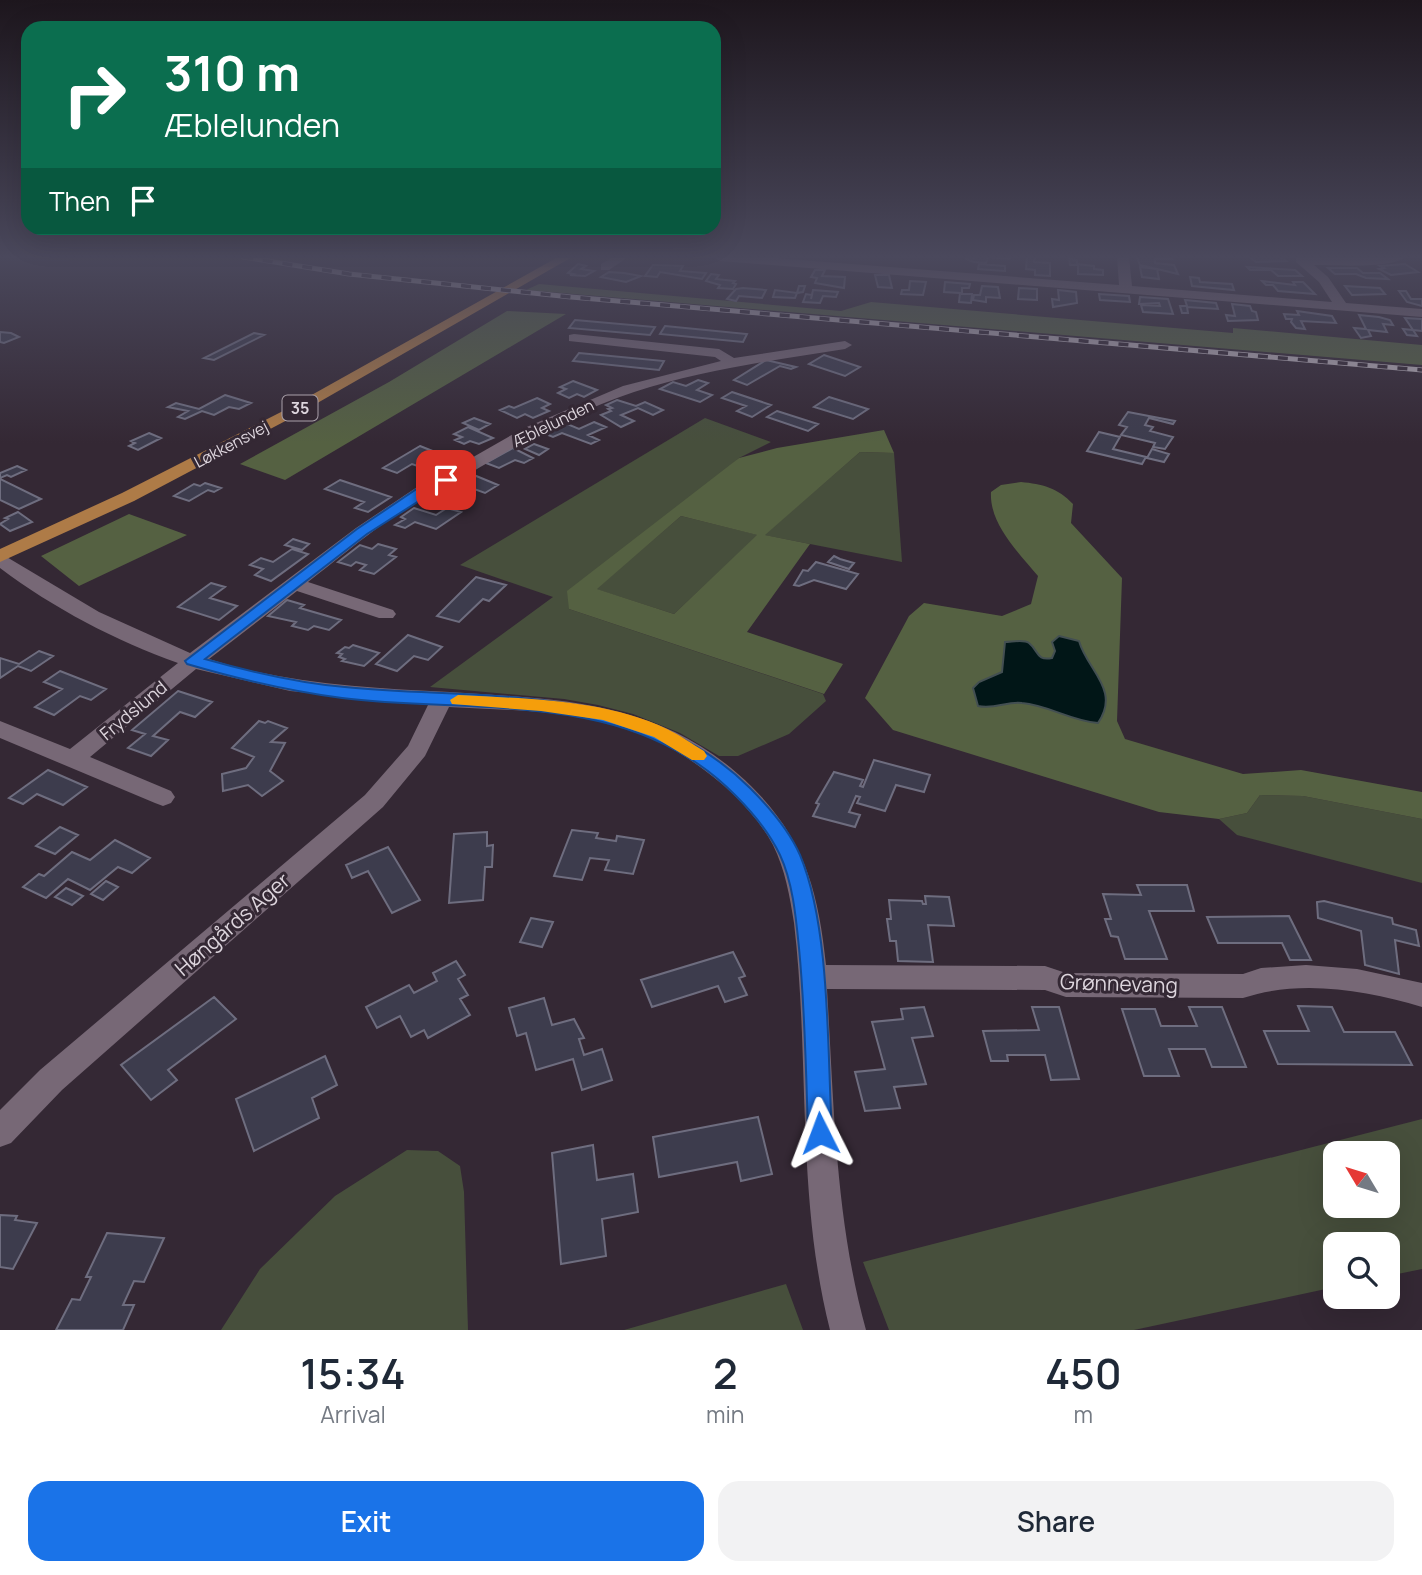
<!DOCTYPE html>
<meta charset="utf-8">
<style>
body{margin:0;font-family:Manrope,sans-serif;background:#f2f2f3;color:#1f2937;height:100vh;display:flex;flex-direction:column;font-size:26px;white-space:nowrap}
*{box-sizing:border-box;margin:0}
p{font-size:23px;color:#747a83}
.icon{flex:none;width:38px;height:38px;fill:none;stroke:currentColor;stroke-width:2;stroke-linecap:round;stroke-linejoin:round}
.map{position:relative;height:1330px;overflow:hidden}
.panel{display:flex;flex-direction:column;background:#fff;flex:1}
.panel>*{flex:none}
.guide{position:absolute;left:21px;top:21px;width:700px;height:214px;border-radius:21px;box-shadow:0 7px 28px #0002;background:#0b6e4f;color:#fff;overflow:hidden}
.needle{width:46px;rotate:308deg}
.buttons{position:absolute;left:1323px;top:1141px;display:grid;gap:14px}
.buttons a{display:grid;place-items:center;width:77px;height:77px;border-radius:14px;background:#fff;box-shadow:0 7px 28px #0002;font-size:35px}
.pin{position:absolute;display:grid;place-items:center;width:60px;height:60px;color:#fff;margin:-30px;border-radius:14px;box-shadow:0 4px 10px #0006}
.me{position:absolute;width:77px;margin:-38px;rotate:357deg;stroke-linejoin:round;filter:drop-shadow(0 0 5px #0008)}
.turn{display:flex;align-items:center;gap:24px;height:147px;padding:0 28px;font-size:32px}
.turn .icon{width:91px;height:91px;stroke-width:2.5}
.turn b{display:block;font-size:49px;line-height:60px}
.then{display:flex;align-items:center;height:66px;padding:0 28px;background:#0003;gap:14px;font-size:26px}
.eta{display:flex;justify-content:space-evenly;align-items:center;height:119px;text-align:center}
.eta b{font-size:42px;font-weight:600;line-height:49px}
.cta{display:flex;gap:14px;margin-top:auto;padding:14px 28px}
.cta a{flex:1;height:80px;border-radius:21px;background:#1a73e8;color:#fff;font-size:28px;font-weight:600;line-height:80px;text-align:center}
.cta a+a{background:#f2f2f3;color:#1f2937}
.map>svg:first-child{display:block}
.green{fill:#474f3c;fill-rule:evenodd}
.forest{fill:#556142;fill-rule:evenodd}
.water{fill:#011617;stroke:#434f52;stroke-width:2}
.building{fill:#3d3c4d;stroke:#6e6d7f;stroke-width:2}
.lines{fill:none;stroke-linecap:round;stroke-linejoin:round}
.street{fill:#776876;fill-rule:evenodd}
.primary{fill:#ae7b47;fill-rule:evenodd}
.rail-casing{stroke:#b9b0b9;stroke-width:5}
.rail{stroke:#342834;stroke-width:3.5;stroke-dasharray:10;stroke-linecap:butt}
.route{fill:#1a73e8;stroke:#114b97;stroke-width:2}
.slow{fill:#f59e0b}
.labels{text-anchor:middle;dominant-baseline:central;stroke-width:6;stroke-linejoin:round;paint-order:stroke}
.shield{fill:#342834;stroke:#aaa0aa;stroke-width:2}
.shield-label{font-size:16px;font-weight:bold;fill:#dcd4dc}
.far-street-label{font-size:16px;fill:#dcd4dc;stroke:#342834}
.street-label{font-size:18px;fill:#dcd4dc;stroke:#342834}
.near-street-label{font-size:21px;fill:#dcd4dc;stroke:#342834}
</style>
<div class="map">
<svg width="1422" height="1330" viewBox="0 0 1422 1330">
<rect width="100%" height="100%" fill="#342834"/>
<path class="green" d="M705,418L771,442L739,458L569,609L823,694L826,701L789,734L738,756H719L680,733L633,714L598,705L564,699L430,687L553,597L460,565Z
M860,452L894,453L902,562L764,535Z
M681,516L758,535L674,614L596,589Z
M1260,795L1303,796L1422,819V883L1237,835L1219,819L1247,813Z
M1422,1119V1269L1388,1276V1244H1335V1287L1134,1330H889L863,1262ZM1335,1153H1388V1206H1335Z
M407,1150L438,1151L460,1166L464,1192L468,1330H221L260,1269L335,1196Z
M786,1284L803,1330H624Z"/>
<path class="forest" d="M539,284L841,311L871,302L1233,333V328L1422,345V365L526,290Z
M507,311L566,314L285,480L240,464L389,382Z
M884,430L894,453L860,452L765,535L810,544L747,632L843,664L824,694L569,609L567,591L739,458L777,448ZM681,516L757,535L674,614L597,589Z
M1021,482C1042,484 1058,488 1073,504L1071,523L1122,578L1117,721L1125,739L1243,774L1301,770L1422,792V819L1303,796L1260,795L1247,813L1219,819L1159,812L893,730L865,698L909,616L924,603L1002,616L1031,604L1038,576C1019,553 989,524 991,492L1001,485Z
M129,514L187,535L79,586L41,556Z"/>
<path class="water" d="M1059,636L1079,641C1087,670 1121,690 1098,723C1071,721 1048,705 1022,703C1007,701 994,710 978,706L973,688L979,682L1002,672L1005,642C1012,642 1024,639 1029,643C1039,651 1036,661 1052,658L1055,651L1052,642Z"/>
<path class="building" d="M967,257L975,258L976,257H1011L1010,259L988,257L986,263L974,262L966,259Z
M1027,257H1035L1034,262L1050,263V276L1035,275V270L1026,269Z
M1137,257H1171L1172,259H1155V263L1174,265L1178,274L1140,265Z
M1250,257H1280L1286,261L1256,262Z
M1069,259L1077,260V264L1094,266V269L1103,270V275L1078,274V265H1070Z
M578,264L586,266L581,269L594,271L585,276L570,275L573,274L568,273Z
M979,264L1005,266V271L978,269Z
M1405,264L1418,272L1391,275L1379,269L1384,268L1380,266Z
M653,265L683,266L680,271L706,273L702,279L660,272L657,277L645,276Z
M1140,267L1157,269L1159,279L1142,277Z
M1247,267L1295,270L1302,276H1278L1271,270H1250Z
M1328,268H1357L1363,273H1380L1388,279L1366,278L1356,274H1335Z
M815,270H825L822,276L845,277L844,288L815,283L817,278L811,277Z
M609,272L624,273L641,276L626,282L601,277Z
M711,274L719,275L716,279L735,281L733,283L736,284L733,289L718,288L720,285L706,281Z
M875,275H889L892,288L878,287Z
M1190,277L1199,278L1200,282L1232,284L1234,290L1192,286Z
M910,281L926,282L923,295L901,294L902,290H909Z
M1262,281L1295,285L1293,282H1303L1315,294L1278,291L1273,285H1266Z
M945,282L970,284L969,288H962V294H972L971,303L959,302L960,293L944,292Z
M799,286H805L803,292L797,293L795,298L773,297L775,290L797,293Z
M982,286L998,287L1000,298L986,297V302L973,300L974,295H980Z
M1345,286L1380,288L1385,294L1352,295Z
M743,288L766,290L762,298L739,296L736,301L727,299L736,289Z
M1019,288L1037,289V300L1018,299Z
M813,290L838,292L836,297L823,296L820,303L803,302L806,294L812,295L811,299Z
M1058,290L1076,292L1077,303L1053,307L1052,299L1059,300Z
M1399,291H1406L1411,299H1422V306L1407,302Z
M1099,294L1129,296L1130,302L1100,300Z
M1140,297L1168,299L1173,314L1143,312L1141,305L1160,306L1159,303L1139,304Z
M1185,300L1216,303L1218,309L1187,307L1188,313H1182L1180,306H1187Z
M1232,304L1250,306L1252,311L1256,312L1258,320L1228,321L1226,315L1235,316Z
M1297,311L1332,316L1336,323L1301,321L1305,329L1296,328L1291,322L1292,319H1286L1284,314L1299,315Z
M1359,315L1379,317L1390,320L1393,325L1383,324L1387,332L1368,330L1371,336L1361,338L1354,328L1366,329Z
M1405,318L1422,319V331L1413,330L1417,336L1407,335L1403,329L1413,330Z
M575,320L655,327L650,335L569,328Z
M665,326L747,334L743,342L660,334Z
M0,332L11,333L19,337L4,343L0,342Z
M254,333L264,335L214,360L204,358Z
M579,353L664,361L659,370L573,361Z
M824,355L860,367L845,376L809,364Z
M766,360L796,367L791,369L780,366L747,385L734,380Z
M698,380L708,383L697,390L712,395L700,402L660,389L673,382L686,386Z
M573,381L597,390L584,397L577,394L569,398L558,393L566,389L560,387Z
M732,392L771,405L752,417L737,411L746,406L722,398Z
M225,395L251,403L239,409L229,407L214,415L202,411L185,419L178,417L188,411L168,407L176,403L199,409Z
M829,397L868,409L853,419L814,407Z
M537,398L550,404L542,408L549,411L533,418L525,414L517,418L500,410L509,406L514,408Z
M617,400L636,406L645,402L663,410L653,415L638,408L621,415L634,421L621,427L601,415L611,411L608,409L612,408L606,405Z
M777,411L818,424L808,431L767,417Z
M1128,412L1175,421L1173,424L1149,418L1145,425L1153,427L1150,431L1173,437L1165,449L1153,447L1155,443L1121,435L1127,427L1119,425Z
M474,418L490,424L479,430L463,423Z
M594,422L606,427L588,435L599,440L591,444L562,433L553,437L543,433L565,423L579,429Z
M468,427L493,438L479,444L470,441L464,444L455,440L462,437L454,434Z
M1099,432L1120,437L1113,449L1146,457L1142,464L1087,451Z
M149,433L161,438L138,450L129,446L135,443L131,441Z
M534,444L548,449L539,455L525,449Z
M420,446L435,452L424,458L443,465L432,471L412,464L397,473L383,468Z
M513,448L533,458L524,463L515,460L499,468L486,463Z
M1152,449L1169,454L1164,462L1147,458Z
M17,466L26,470L11,477L7,475L0,478V473Z
M469,473L498,485L485,493L466,486L457,491L448,487Z
M0,479L41,499L19,509L0,500Z
M340,480L391,497L368,512L355,508L364,502L325,489Z
M205,483L221,488L214,492L208,490L189,501L174,496L194,484L200,486Z
M414,508L436,515L447,508L461,512L436,529L415,522L405,528L395,525L405,519L401,517Z
M18,512L32,522L10,531L0,524L8,519L5,518Z
M293,539L309,544L302,550L285,545Z
M378,544L396,549L389,555L396,557L374,574L360,570L366,565L356,562L351,566L338,562L360,545L372,549Z
M292,549L308,554L271,581L255,575L263,569L250,565L261,558L273,562Z
M834,556L840,559L854,563L849,569L828,562Z
M816,562L858,574L846,589L814,580L799,586L794,585L803,570L808,571Z
M476,577L506,585L489,601L483,599L459,622L437,616Z
M211,583L225,587L210,598L237,606L219,620L178,607Z
M287,600L304,605L300,608L341,620L329,630L314,626L308,630L292,626L296,622L268,616Z
M408,635L442,647L428,660L414,656L397,671L376,664Z
M353,645L379,653L364,666L342,661L345,659L339,657L342,654L337,653L345,647L349,648Z
M39,651L53,656L31,671L18,666L0,678V658L19,664Z
M60,671L106,689L91,700L80,696L54,715L35,707L62,689L44,682Z
M178,691L212,702L195,717L180,712L153,736L168,740L151,756L128,748L145,734L132,730Z
M259,721L265,723L268,721L287,728L271,742L285,743L270,771L283,781L262,796L248,785L223,791L222,774L246,768L254,757L232,748Z
M874,760L930,775L924,792L896,785L885,811L857,803L860,797L856,796L849,812L860,815L855,827L813,816L819,804L816,803L834,772L863,780L860,786L863,787Z
M48,770L87,787L63,805L37,794L23,804L9,798Z
M60,827L78,835L55,854L36,846Z
M572,830L598,833L596,838L616,841L617,836L644,840L633,874L605,870L609,860L590,858L582,880L554,876Z
M487,832V846L493,845L492,867H485L483,900L449,903L454,834Z
M115,840L150,858L132,873L118,867L90,890L68,879L46,898L23,887L39,874L44,876L72,852L90,860Z
M388,847L420,900L392,913L368,871L352,878L346,865Z
M106,881L118,887L103,900L91,894Z
M1137,885H1187L1194,911H1149L1167,959H1125L1118,937L1111,936L1105,919H1111L1103,894L1141,895Z
M66,888L83,896L72,905L55,897Z
M925,896L949,897L954,926L928,925L933,962L898,961L896,941H890L887,919H891L889,900L922,901L923,904H926Z
M1324,901L1392,918L1393,924L1416,930L1419,946L1395,940L1399,974L1365,965L1361,931L1318,918L1317,902Z
M1289,916L1311,960H1290L1282,943H1218L1207,917Z
M531,918L553,922L542,947L520,942Z
M733,952L745,976L739,978L747,995L725,1002L718,986L652,1007L641,980Z
M456,961L465,975L458,979L468,995L460,999L470,1015L428,1038L424,1030L411,1037L400,1016L377,1028L366,1007L409,985L414,993L437,981L433,973Z
M214,997L236,1019L168,1070L177,1080L151,1100L121,1065Z
M544,998L552,1025L574,1019L584,1038L579,1039L584,1055L602,1049L612,1080L582,1090L573,1059L536,1070L526,1033L517,1036L509,1008Z
M1298,1006L1332,1007L1344,1032H1395L1412,1065L1278,1064L1264,1031H1309Z
M924,1007L933,1036L912,1038L926,1084L894,1087L900,1108L865,1111L855,1072L885,1069L872,1022L903,1019L901,1009Z
M1032,1007H1059L1079,1079L1051,1080L1045,1055H1007L1008,1061H991L983,1031L1039,1030Z
M1189,1007H1222L1246,1067H1212L1205,1049H1169L1179,1076H1144L1122,1009H1155L1161,1026H1197Z
M325,1056L337,1085L312,1098L319,1118L254,1151L236,1099Z
M758,1117L772,1174L741,1181L737,1162L659,1177L653,1137Z
M593,1145L597,1180L633,1174L638,1212L602,1219L606,1256L561,1264L552,1153Z
M0,1215L17,1216L15,1220L37,1223L13,1269L0,1267Z
M107,1233L164,1238L144,1282L134,1281L123,1305H134L123,1330H56L72,1299L80,1300L91,1277H86Z"/>
<g class="lines">
<path class="street" d="M614,257H628L609,270H601V264Z
M714,257H761L1119,285L1117,257H1129L1132,286L1332,302L1319,282L1296,262V257H1405C1391,269 1335,265 1314,265L1328,277L1346,303L1422,309V317L720,261Z
M574,334L719,349L734,358L845,341L852,345L845,349C774,360 703,370 634,392C570,413 510,449 452,484C407,500 347,552 308,582L393,610L396,614L393,618H379L297,591L209,659C286,684 370,688 450,692C556,699 654,700 738,774C801,829 818,885 826,965L1045,966L1066,973L1243,974L1261,968L1306,965L1357,969L1422,983V1007C1365,990 1300,979 1243,998L1066,997L1045,990L827,989C834,1104 835,1218 866,1330H830C796,1196 810,1059 794,923C790,897 785,869 773,845C744,791 673,740 614,724C561,710 504,710 449,707L425,756L383,807L62,1090L11,1143L0,1147V1110L40,1070L365,795L408,746L428,705L290,691L196,669L90,757L171,791L175,797L171,803L163,806L155,803L0,738V721L70,749L178,663C116,641 53,608 0,568V553L99,612L190,653L356,528L426,481L440,476L522,429L623,386L721,361L715,357L569,341V335Z"/>
<path class="primary" d="M558,257H572L293,417L134,501L0,562V549L122,493L283,411Z"/>
<g class="rail-casing">
<path id="rail" d="M243,257L349,274L571,297L1422,370"/>
</g>
<use href="#rail" class="rail"/>
</g>
<linearGradient id="sky" x2="0" y2="1"><stop stop-color="#1d161d"/><stop offset="0.58" stop-color="#4a485c"/><stop offset="1" stop-color="#4a485c" stop-opacity="0"/></linearGradient>
<rect width="1422" height="443" fill="url(#sky)"/>
<path class="route" d="M446,476L452,480L367,534L205,659C251,672 297,683 345,687C484,701 642,680 750,788C769,807 789,830 800,855C831,929 827,1052 832,1133L829,1141L820,1144L812,1141L808,1133C806,1071 805,1009 799,948C796,918 793,883 780,855C769,832 754,814 736,796C630,687 479,715 342,698C289,691 238,679 187,664L185,661L357,529L427,482Z"/>
<path class="slow" d="M458,695C527,699 603,699 667,729C680,735 692,744 704,751L707,756L704,760H692L654,737L603,720L541,711L452,704L450,700Z"/>
<g class="labels">
<rect class="shield" x="282.5" y="395.5" width="35" height="25" rx="5"/>
<g class="shield-label">
<text x="300" y="408">35</text>
</g>
<g class="far-street-label">
<text transform="translate(553 423) rotate(-26)">Æblelunden</text>
<text transform="translate(231 444) rotate(-28)">Løkkensvej</text>
</g>
<g class="street-label">
<text transform="translate(133 710) rotate(-40)">Frydslund</text>
</g>
<g class="near-street-label">
<text transform="translate(232 924) rotate(-41)">Høngårds Ager</text>
<text transform="translate(1119 983) rotate(2)">Grønnevang</text>
</g>
</g>
</svg>
<div class="buttons">
<a><svg class="needle" viewBox="-14 -14 28 28"><path d="M0-13l5 13h-10z" fill="#e53935"/><path d="M0 13l5-13h-10z" fill="#747a83"/></svg></a>
<a><svg class="icon" aria-label="search" viewBox="0 0 24 24"><circle cx="10" cy="10" r="6"/><path d="M15 15l6 6"/></svg></a>
</div>
<div class="pin" style="left:446px;top:480px;background:#d93025"><svg class="icon" aria-label="arrive" viewBox="0 0 24 24"><path d="M6 21V4h12l-3 4 3 4H6"/></svg></div>
<svg class="me" style="left:820px;top:1133px" viewBox="-20 -20 40 40"><path d="M0-17L14 15 0 8-14 15z" fill="#1a73e8" stroke="#fff" stroke-width="4"/></svg>
<div class="guide">
<div class="turn"><svg class="icon" aria-label="right" viewBox="0 0 24 24"><path d="M7 20v-9h11M14 6l5 5-5 5"/></svg><div><b>310 m</b>Æblelunden</div></div>
<div class="then">Then<svg class="icon" aria-label="arrive" viewBox="0 0 24 24"><path d="M6 21V4h12l-3 4 3 4H6"/></svg></div>
</div>
</div>
<section class="panel">
<div class="eta">
<div><b>15:34</b><p>Arrival</p></div>
<div><b>2</b><p>min</p></div>
<div><b>450</b><p>m</p></div>
</div>
<div class="cta"><a>Exit</a><a>Share</a></div>
</section>
